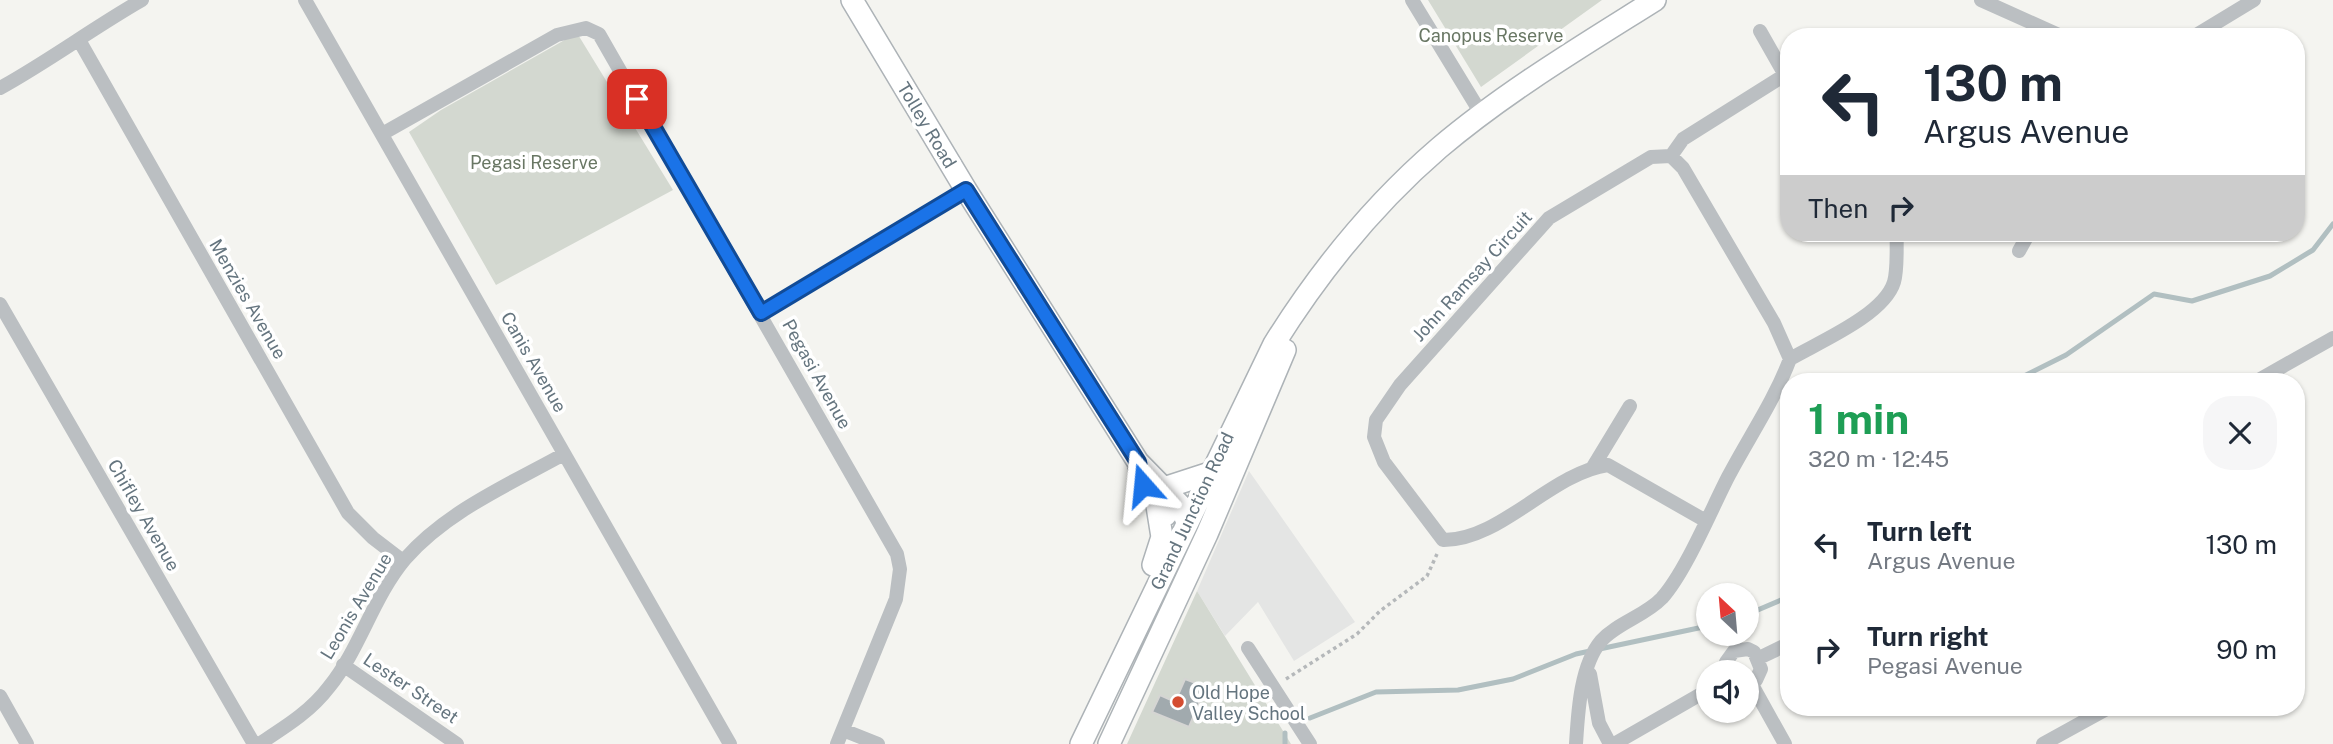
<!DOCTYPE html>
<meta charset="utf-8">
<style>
body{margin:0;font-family:"Public Sans",sans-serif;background:#f6f6f7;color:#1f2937;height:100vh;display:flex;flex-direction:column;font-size:26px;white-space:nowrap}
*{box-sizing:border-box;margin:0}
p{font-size:23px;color:#747a83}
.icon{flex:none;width:38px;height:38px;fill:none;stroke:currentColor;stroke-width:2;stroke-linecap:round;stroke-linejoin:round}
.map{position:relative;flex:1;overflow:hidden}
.sheet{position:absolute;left:1780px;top:373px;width:525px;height:343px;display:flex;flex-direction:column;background:#fff;border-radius:28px;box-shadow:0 2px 5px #0004}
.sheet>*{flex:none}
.top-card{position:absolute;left:1780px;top:28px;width:525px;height:214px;border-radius:28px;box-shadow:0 2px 5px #0004;background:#fff;color:#1f2937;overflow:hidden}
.needle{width:46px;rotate:334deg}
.tools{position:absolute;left:1696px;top:583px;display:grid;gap:14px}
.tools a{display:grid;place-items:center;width:63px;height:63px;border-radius:50%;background:#fff;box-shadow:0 2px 5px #0004;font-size:35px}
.pin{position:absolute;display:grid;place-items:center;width:60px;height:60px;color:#fff;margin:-30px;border-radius:14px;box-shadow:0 4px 10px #0006}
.me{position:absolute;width:77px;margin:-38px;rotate:342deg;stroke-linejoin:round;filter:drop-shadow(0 0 5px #0008)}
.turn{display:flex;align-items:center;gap:24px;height:147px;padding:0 28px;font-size:32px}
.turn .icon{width:91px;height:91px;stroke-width:2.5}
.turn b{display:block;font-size:49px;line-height:60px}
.then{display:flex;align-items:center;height:66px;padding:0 28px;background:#0003;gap:14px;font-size:26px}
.round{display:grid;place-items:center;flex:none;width:74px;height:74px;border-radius:28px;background:#f6f6f7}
.overview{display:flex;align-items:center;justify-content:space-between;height:119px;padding:0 28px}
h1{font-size:42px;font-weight:700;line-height:52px;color:#1e9e55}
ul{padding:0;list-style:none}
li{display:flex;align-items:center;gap:21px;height:105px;padding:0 28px}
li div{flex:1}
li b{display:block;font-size:26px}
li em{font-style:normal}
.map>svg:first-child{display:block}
.built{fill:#e4e5e4}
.green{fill:#d3d8d0}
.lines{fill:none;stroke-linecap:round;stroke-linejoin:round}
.stream{stroke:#b1bfc1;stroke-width:5}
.building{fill:#a1aaae;stroke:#d5d5d3;stroke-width:2}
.secondary-casing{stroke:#adb3b7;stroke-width:24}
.path{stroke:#b5b8ba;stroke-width:3.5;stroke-dasharray:3.5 3.5;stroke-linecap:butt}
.street{stroke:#bbbfc2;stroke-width:14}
.secondary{stroke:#fff;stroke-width:21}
.route-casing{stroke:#114b97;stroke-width:18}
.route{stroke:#1a73e8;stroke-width:12}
.poi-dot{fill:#d44d31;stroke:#fff;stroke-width:2.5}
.labels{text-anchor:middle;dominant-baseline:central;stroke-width:7;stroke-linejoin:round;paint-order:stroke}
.park-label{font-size:18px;fill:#697764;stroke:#fff}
.street-label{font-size:18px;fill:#65757f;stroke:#fff}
.poi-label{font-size:18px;fill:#65757f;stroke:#fff;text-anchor:start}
</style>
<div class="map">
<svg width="2333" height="744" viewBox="0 0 2333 744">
<rect width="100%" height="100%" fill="#f4f4f0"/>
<path class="built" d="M1249,471L1355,622L1294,661L1258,602L1225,636L1197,591Z"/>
<path class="green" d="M1428,0H1602L1481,87Z
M577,33L673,190L496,285L409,132L441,110Z
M1197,591L1291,744H1127Z"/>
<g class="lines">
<path class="stream" d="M2012,382L2066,355L2154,294L2192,301L2270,276L2313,250L2333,224
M1746,615L1788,597
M1310,718L1376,692L1458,690L1513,679L1576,654L1708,626
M1285,733V744"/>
</g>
<path class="building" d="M1185,679L1206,687L1189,727L1152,712L1160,695L1175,702Z"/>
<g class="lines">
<g class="secondary-casing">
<path id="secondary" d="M852,0L966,190L1138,462L1180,505L1187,522
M1138,462L1143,485L1166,515
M1164,488L1210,473
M1153,565L1162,537L1157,506
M1081,744L1274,344C1319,272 1374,204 1439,148C1505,92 1582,46 1655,0
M1109,744L1207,534L1285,350"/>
</g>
<path class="path" d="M1286,679L1357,634L1380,611L1427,576L1437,554"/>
<path class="street" d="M305,0L730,744
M1412,0L1482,115
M1981,0L2063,37
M1760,31L1785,75
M2193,37L2254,0
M79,40L348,513L373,538L403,561
M0,88C49,61 93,28 142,0
M382,134L557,35L586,28L599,34L897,554L900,569L896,599L837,744
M1671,156L1683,139L1788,73
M2019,251L2029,233
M0,304L254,744
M761,313L966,190
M1790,359C1819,342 1884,315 1894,282C1898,268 1896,248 1897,233
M2255,382L2333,338
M1593,467L1630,406
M1248,648L1310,744
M1759,658L1788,644
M343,665L457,744
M1726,672V662L1734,651L1748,649L1754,652L1761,669L1756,680L1746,684
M1590,674L1599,723L1610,744
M1751,683L1785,744
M0,696L27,744
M843,730L878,744
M259,744C285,727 310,712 329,687C360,649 373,597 405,559C447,511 510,484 564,454
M1576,744C1578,713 1580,666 1601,641C1617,623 1645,616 1662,598C1686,571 1711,510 1728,477C1749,437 1774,401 1790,359L1774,323L1683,168L1671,156L1651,157L1549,218L1400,385L1376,420L1374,437L1384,462L1443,540C1500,541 1551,473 1608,465L1706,521
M1614,744L1708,690
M2043,744L2110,707"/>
<use href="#secondary" class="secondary"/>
</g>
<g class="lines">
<g class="route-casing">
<path id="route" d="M637,99L761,313L966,190L1138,462L1143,485"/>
</g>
<use href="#route" class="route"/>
</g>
<circle class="poi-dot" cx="1178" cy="702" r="7"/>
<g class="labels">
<g class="park-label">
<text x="1491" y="35">Canopus Reserve</text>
<text x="534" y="162">Pegasi Reserve</text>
</g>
<g class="street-label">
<text transform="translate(927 125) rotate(59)">Tolley Road</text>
<text transform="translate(1472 276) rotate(-48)">John Ramsay Circuit</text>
<text transform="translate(248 299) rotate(60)">Menzies Avenue</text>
<text transform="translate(534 362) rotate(60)">Canis Avenue</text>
<text transform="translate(817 374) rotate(61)">Pegasi Avenue</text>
<text transform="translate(1192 511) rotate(-65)">Grand Junction Road</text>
<text transform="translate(144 515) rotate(60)">Chifley Avenue</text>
<text transform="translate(356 606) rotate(-59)">Leonis Avenue</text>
<text transform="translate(411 688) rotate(34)">Lester Street</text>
</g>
<g class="poi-label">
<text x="1192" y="692">Old Hope<tspan x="1192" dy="21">Valley School</tspan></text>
</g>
</g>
</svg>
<div class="tools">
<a><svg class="needle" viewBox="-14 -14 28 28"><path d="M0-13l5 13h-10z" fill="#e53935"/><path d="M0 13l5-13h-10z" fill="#747a83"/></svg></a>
<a><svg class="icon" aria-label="sound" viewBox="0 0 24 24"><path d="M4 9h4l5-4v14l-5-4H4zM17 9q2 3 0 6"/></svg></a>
</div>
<div class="pin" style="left:637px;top:99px;background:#d93025"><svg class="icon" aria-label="arrive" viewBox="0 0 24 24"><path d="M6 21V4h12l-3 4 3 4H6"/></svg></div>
<svg class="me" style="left:1143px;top:485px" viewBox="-20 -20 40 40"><path d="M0-17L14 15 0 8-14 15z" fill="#1a73e8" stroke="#fff" stroke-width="4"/></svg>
<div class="top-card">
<div class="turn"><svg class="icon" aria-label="left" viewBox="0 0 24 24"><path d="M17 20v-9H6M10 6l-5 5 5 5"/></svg><div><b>130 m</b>Argus Avenue</div></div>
<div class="then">Then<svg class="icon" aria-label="right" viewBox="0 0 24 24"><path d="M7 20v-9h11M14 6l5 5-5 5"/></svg></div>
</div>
<section class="sheet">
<div class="overview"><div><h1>1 min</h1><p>320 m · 12:45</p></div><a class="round"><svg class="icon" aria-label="close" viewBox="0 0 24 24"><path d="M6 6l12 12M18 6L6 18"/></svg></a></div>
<ul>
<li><svg class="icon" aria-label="left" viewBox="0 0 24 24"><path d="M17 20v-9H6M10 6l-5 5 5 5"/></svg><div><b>Turn left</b><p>Argus Avenue</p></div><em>130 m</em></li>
<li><svg class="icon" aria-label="right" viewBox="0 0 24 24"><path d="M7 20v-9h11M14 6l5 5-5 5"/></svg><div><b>Turn right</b><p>Pegasi Avenue</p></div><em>90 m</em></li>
</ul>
</section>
</div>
